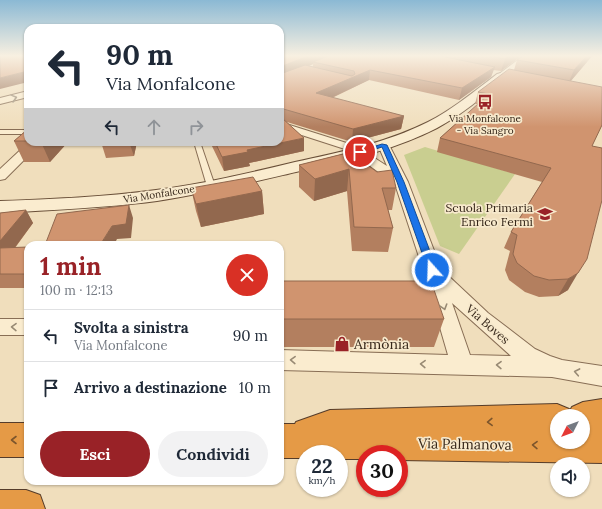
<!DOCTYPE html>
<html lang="it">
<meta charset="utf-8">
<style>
body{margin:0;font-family:Lora,serif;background:#f2f2f3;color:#1f2937;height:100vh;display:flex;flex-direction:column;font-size:15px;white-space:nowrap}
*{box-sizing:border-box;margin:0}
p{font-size:13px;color:#747a83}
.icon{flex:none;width:22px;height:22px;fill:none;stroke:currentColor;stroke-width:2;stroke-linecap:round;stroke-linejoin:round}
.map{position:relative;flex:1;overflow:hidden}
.panel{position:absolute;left:24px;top:241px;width:260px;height:244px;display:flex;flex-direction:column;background:#fff;border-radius:12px;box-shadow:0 1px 3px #0004}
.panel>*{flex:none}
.banner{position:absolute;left:24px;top:24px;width:260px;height:122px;border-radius:12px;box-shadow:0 1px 3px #0004;background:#fff;color:#1f2937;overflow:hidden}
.needle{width:26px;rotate:228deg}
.controls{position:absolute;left:550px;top:409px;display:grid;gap:8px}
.controls a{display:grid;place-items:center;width:40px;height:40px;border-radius:50%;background:#fff;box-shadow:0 1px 3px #0004;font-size:20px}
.speed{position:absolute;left:296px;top:445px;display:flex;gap:8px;font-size:20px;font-weight:700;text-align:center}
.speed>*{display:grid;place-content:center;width:52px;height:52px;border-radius:50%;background:#fff;box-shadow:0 1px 3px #0004;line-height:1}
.speed small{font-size:10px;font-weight:400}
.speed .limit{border:6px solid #d22;background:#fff;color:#111}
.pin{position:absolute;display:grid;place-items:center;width:34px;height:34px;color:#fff;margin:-17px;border:2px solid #fff;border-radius:50%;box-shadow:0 1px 4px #0007}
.me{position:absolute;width:44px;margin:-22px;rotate:340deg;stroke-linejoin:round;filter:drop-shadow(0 0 3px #0008)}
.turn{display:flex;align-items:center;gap:14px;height:84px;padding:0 16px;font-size:18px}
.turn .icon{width:52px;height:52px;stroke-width:2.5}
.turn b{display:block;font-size:28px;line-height:34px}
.lanes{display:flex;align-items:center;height:38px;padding:0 16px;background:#0003;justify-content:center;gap:20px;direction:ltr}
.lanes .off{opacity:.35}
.round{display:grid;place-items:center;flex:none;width:42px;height:42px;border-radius:21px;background:#f2f2f3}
.summary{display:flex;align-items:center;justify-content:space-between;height:68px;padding:0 16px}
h1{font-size:24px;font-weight:800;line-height:30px;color:#992227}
.button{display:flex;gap:8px;margin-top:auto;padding:8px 16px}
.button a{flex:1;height:46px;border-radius:24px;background:#992227;color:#fff;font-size:16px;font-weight:800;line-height:46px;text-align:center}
.button a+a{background:#f2f2f3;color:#1f2937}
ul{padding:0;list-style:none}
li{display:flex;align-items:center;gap:12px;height:52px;padding:0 16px;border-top:1px solid #e0e1e3}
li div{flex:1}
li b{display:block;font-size:15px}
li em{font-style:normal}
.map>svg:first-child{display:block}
.green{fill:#c9ce90}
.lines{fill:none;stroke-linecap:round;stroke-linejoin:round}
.lane-casing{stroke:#886e55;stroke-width:2}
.street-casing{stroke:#886e55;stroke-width:2}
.secondary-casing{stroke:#694f38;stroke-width:2}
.highway-casing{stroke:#553c2a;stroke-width:2}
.lane{fill:#faeccf;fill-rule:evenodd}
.street{fill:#faeccf;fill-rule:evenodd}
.secondary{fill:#faeccf;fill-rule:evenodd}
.highway{fill:#e59a46;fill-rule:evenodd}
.wall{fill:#b37f5f;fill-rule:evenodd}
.shaded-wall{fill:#92684e}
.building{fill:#d0946f;stroke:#92684e}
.oneway{stroke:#988a74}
.oneway2{stroke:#7c552c}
.route{fill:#1a73e8;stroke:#114b97}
.labels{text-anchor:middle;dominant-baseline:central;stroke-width:3.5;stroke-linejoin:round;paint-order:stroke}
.far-poi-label{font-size:10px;fill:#36271a;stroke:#f7e9cc}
.far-street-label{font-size:10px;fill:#36271a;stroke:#f7e9cc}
.poi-label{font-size:12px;fill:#36271a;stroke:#f7e9cc;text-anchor:end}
.street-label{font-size:12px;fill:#36271a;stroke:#f7e9cc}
.near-poi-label{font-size:14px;fill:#36271a;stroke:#f7e9cc;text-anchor:start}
.near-street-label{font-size:14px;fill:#36271a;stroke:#f7e9cc}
</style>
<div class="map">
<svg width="602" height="509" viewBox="0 0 602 509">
<rect width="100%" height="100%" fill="#f0debc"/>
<path class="green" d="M425,147L515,174L459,254L440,246L404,155Z"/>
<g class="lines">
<g class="lane-casing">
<path id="lane" d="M0,130H28V134H0Z
M194,142H200L215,186L214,188H211L207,186Z"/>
</g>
<g class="street-casing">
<path id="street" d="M523,56H532L505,78H499L498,76L499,74Z
M28,91V97L0,104V98Z
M280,122L356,146L387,166L378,145L380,143H388L408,182L441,269L488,313L535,349L550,356L562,360L602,366V386L552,377L280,370V350L448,355L423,269L395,184L348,150L280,128ZM452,303L511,356L470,355Z
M29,142H42L5,179L0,180V169Z
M0,319H28V335H0Z"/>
</g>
<g class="secondary-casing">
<path id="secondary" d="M501,73L505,74L506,76L505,78C483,96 462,115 437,128C392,151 344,161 296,172C249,183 204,194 157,201C105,208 52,210 0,213V201C52,199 104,197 156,190C203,184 249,173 295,162C341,152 386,143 428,122C453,109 475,91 497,74Z"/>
</g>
<g class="highway-casing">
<path id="highway" d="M602,399V463L399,460V454H365V459H339V454H305V458H280V424H295L296,422L330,410L557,404L569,409L570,411L572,407L583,402ZM557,416H583V442H557Z
M0,423H28V457H0Z
M0,490H26L40,495L45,509H0Z"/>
</g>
<use href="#lane" class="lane"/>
<use href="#street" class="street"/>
<use href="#secondary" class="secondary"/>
<use href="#highway" class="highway"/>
</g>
<path class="wall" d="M280,56H521L501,71L493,70L491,77L459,100L369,80L332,98L404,116L401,129L352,142L287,122L304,151L249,163L250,166L224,171L210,142H280ZM313,64V67L309,66Z
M523,56H592L571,81L592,146L568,290L558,296L539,297L525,292L509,280L505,270L510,251L504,248L511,232L542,182L437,152L440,138L478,104H475L478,92L514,70L517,60Z
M28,129V142H68L50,162H24L14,141Z
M101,142H137L134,156L106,158Z
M347,150L396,188L392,210H388L393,228L388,252L352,251L347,191L314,201L299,187V165L346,153Z
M191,188L262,191L264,214L201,227L196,211Z
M26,210L33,223L15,248L28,247V288H0V213Z
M280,281L444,319L434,347H280Z"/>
<path class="shaded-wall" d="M308,56H333L313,62V64L280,77V67Z
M508,56H521L501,71L505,59Z
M587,56H592L568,84L574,70Z
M495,67L491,77L459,100L462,88Z
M370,70L369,80L316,105V93Z
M28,71V82L0,89V78Z
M404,116L401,129L352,142L353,129Z
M304,138V151L249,163L250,166L224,171L222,157L247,150Z
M41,142H68L50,162Z
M129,142H137L134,156Z
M349,169L347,191L314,201L315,179Z
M262,191L264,214L201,227L196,204Z
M129,205L133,218L131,238L117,239L114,245H100L112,226Z
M26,210L33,223L4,262L0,256V241Z
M578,273L568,290L558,296L568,279Z"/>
<path class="building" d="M0,56H28V71L0,78Z
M280,56H308L280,67Z
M328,56H440L495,67L462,88L370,70L316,93L404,116L353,129L280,108V74L305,65L352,76L355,74L354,71L313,62Z
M490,56H508L505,59Z
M523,56H587L574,70L517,60Z
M509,69L602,87V125L592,146L602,148V200L587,259L578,273L568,279L549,280L534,276L517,263L513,254L517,235L511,232L551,168L440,138L489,94L478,92Z
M280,117L282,118L304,138L247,150L248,152L222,157L215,142H280Z
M28,129V141H14Z
M347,150L377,172L392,170L396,188H382L393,228L354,227L349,169L315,179L299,165L347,153Z
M253,177L262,191L196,204L191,188Z
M129,205L126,224L112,226L100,245H45L57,214Z
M26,210L0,241V213Z
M28,247V274H0V248Z
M280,281H431L444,319H280Z"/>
<defs><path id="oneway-chevron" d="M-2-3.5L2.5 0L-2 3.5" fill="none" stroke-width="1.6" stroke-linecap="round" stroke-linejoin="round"/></defs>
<g class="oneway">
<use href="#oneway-chevron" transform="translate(14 98) rotate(-15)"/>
<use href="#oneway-chevron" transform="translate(444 307) rotate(73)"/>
<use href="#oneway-chevron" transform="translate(14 327) rotate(-179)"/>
<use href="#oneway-chevron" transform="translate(293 360) rotate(-178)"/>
<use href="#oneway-chevron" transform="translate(423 364) rotate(-178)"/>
<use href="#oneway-chevron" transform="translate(499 365) rotate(-179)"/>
<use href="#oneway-chevron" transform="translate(577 372) rotate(-169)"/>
</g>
<g class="oneway2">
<use href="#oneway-chevron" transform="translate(490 422) rotate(178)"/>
<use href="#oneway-chevron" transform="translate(14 440) rotate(-180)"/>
<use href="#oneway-chevron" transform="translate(535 445) rotate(-179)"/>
</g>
<linearGradient id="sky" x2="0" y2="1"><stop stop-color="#8bb9d4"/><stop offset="0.44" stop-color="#f8f0e1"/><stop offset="1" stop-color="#f8f0e1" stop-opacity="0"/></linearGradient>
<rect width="602" height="127" fill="url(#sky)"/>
<path class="route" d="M382,144L387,145L404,182L437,270L436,272L432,273L428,270L397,182L382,147L360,154L357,152Z"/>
<defs>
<g id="bus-bare" transform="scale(1.2)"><path d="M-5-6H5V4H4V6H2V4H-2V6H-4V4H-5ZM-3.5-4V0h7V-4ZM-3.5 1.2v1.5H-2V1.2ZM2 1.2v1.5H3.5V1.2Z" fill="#992227" stroke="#f7e9cc" stroke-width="2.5" paint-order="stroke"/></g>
<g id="school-bare" transform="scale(1.2)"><path d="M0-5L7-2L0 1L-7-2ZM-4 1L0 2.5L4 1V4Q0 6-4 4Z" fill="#992227" stroke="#f7e9cc" stroke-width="2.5" paint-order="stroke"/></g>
<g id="shop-bare" transform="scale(1.2)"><path d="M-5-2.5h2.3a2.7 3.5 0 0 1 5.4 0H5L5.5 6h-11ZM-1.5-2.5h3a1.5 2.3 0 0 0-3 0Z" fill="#992227" stroke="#f7e9cc" stroke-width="2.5" paint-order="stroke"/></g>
</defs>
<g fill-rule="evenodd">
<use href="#bus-bare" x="485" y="102"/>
<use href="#school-bare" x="545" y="214"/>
<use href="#shop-bare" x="342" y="344"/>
</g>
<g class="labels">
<g class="far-poi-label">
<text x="485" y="118">Via Monfalcone<tspan x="485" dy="12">- Via Sangro</tspan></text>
</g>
<g class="far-street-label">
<text transform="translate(159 194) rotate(-9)">Via Monfalcone</text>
</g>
<g class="poi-label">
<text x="533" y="207">Scuola Primaria<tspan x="533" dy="14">Enrico Fermi</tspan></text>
</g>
<g class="street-label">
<text transform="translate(488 324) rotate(41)">Via Boves</text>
</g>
<g class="near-poi-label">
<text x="354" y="344">Armònia</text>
</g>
<g class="near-street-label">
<text transform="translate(465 444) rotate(1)">Via Palmanova</text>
</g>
</g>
</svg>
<div class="controls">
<a><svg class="needle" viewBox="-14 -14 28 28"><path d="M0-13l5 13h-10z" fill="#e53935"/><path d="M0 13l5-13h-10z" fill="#747a83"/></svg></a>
<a><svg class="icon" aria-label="sound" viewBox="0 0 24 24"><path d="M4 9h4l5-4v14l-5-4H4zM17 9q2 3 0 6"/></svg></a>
</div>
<div class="speed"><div>22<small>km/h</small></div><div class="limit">30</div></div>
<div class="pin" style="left:360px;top:152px;background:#d93025"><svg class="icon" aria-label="arrive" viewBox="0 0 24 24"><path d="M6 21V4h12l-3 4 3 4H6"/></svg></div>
<svg class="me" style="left:432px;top:270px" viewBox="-20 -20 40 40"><circle r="17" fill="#1a73e8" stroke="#fff" stroke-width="3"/><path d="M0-11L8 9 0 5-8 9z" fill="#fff"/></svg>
<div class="banner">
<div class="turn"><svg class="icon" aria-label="left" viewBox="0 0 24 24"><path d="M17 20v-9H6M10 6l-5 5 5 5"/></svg><div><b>90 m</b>Via Monfalcone</div></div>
<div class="lanes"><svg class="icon" aria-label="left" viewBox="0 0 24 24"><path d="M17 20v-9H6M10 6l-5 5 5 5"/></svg><svg class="icon off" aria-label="ahead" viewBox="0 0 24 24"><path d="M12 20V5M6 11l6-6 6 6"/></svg><svg class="icon off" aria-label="right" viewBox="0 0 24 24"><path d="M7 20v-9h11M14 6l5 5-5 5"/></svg></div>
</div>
<section class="panel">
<div class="summary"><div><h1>1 min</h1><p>100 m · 12:13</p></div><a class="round" style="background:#d93025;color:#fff"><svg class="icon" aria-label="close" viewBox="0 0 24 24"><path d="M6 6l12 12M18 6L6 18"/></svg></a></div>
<ul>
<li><svg class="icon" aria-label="left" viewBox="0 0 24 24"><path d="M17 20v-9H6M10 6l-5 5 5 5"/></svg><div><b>Svolta a sinistra</b><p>Via Monfalcone</p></div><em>90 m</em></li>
<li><svg class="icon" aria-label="arrive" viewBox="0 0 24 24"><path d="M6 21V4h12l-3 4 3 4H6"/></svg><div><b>Arrivo a destinazione</b></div><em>10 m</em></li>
</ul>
<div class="button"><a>Esci</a><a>Condividi</a></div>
</section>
</div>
